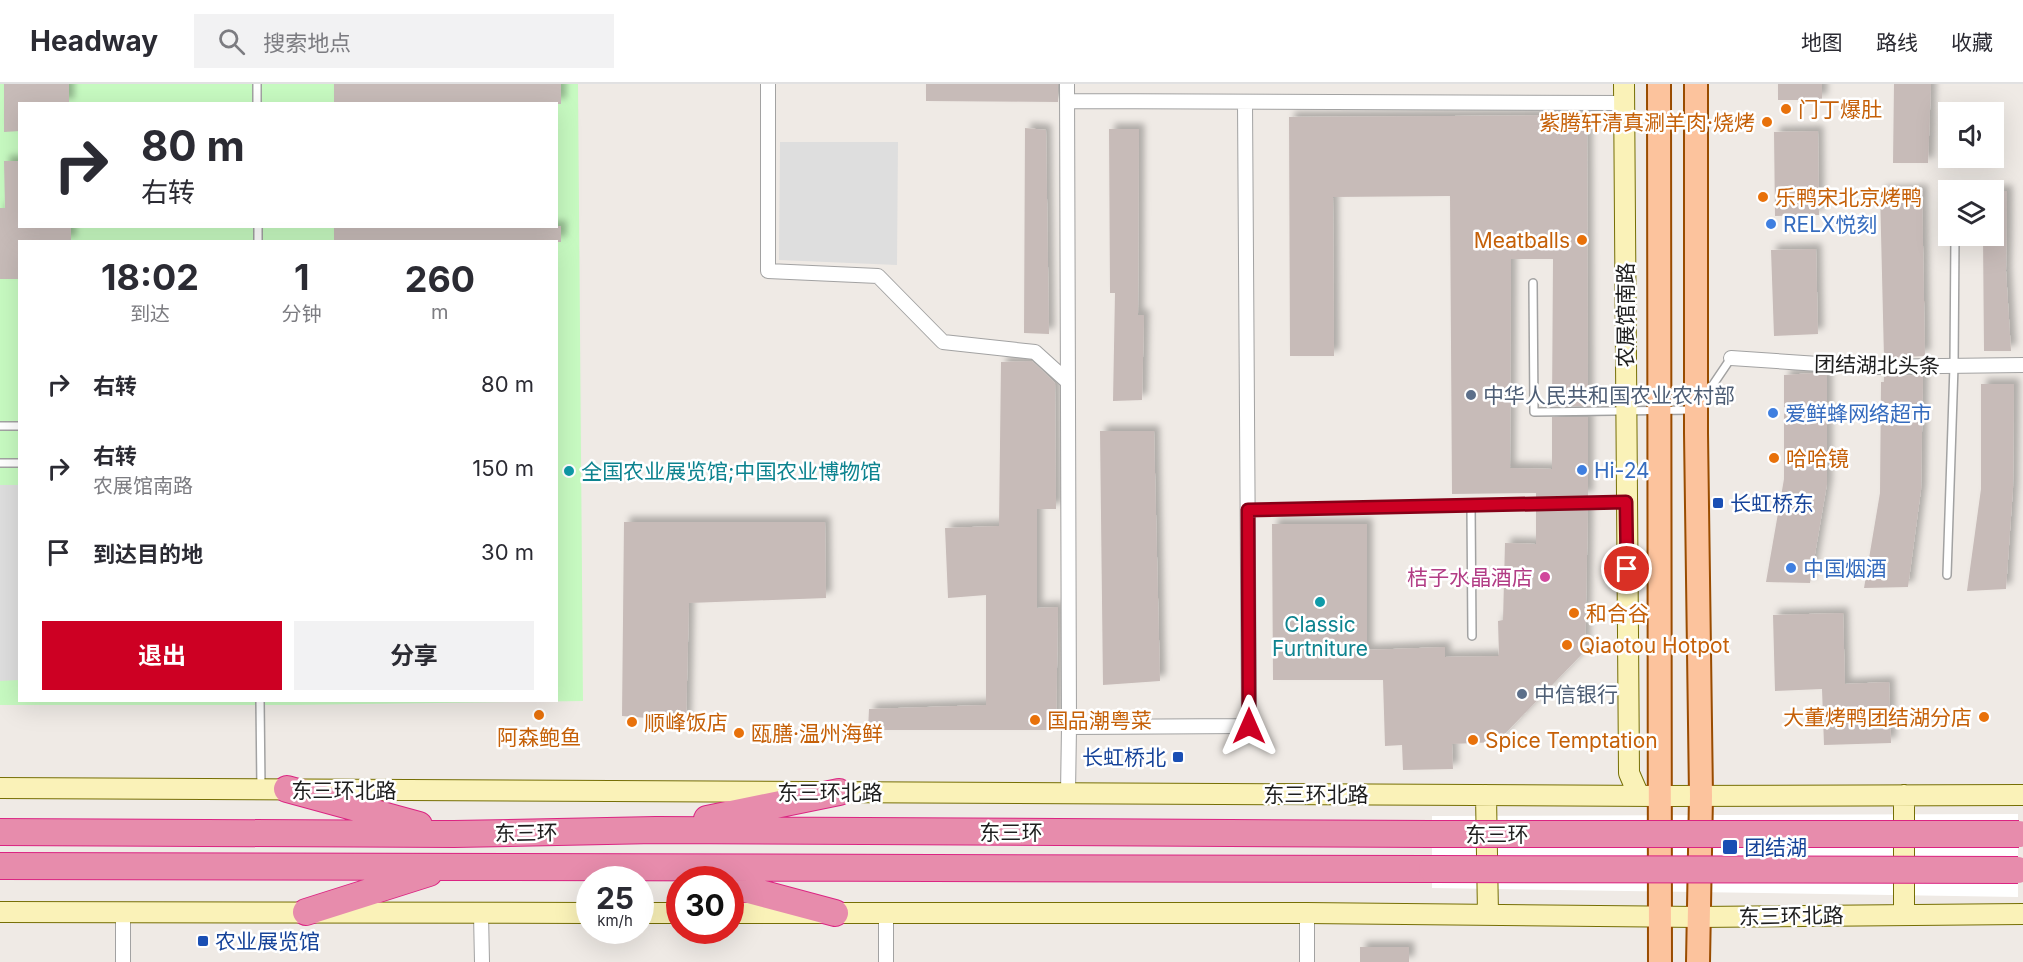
<!DOCTYPE html>
<html lang="zh">
<meta charset="utf-8">
<style>
body{margin:0;font-family:Inter,"Noto Sans SC",sans-serif;background:#f2f2f3;color:#2b2b33;height:100vh;display:flex;flex-direction:column;font-size:22px;white-space:nowrap}
*{box-sizing:border-box;margin:0}
p{font-size:20px;color:#7c7c81}
.icon{flex:none;width:33px;height:33px;fill:none;stroke:currentColor;stroke-width:2;stroke-linecap:round;stroke-linejoin:round}
.map{position:relative;flex:1;overflow:hidden}
.details{position:absolute;left:18px;top:156px;width:540px;height:462px;display:flex;flex-direction:column;background:#fff;border-radius:0px;box-shadow:0 6px 24px #0002}
.details>*{flex:none}
.hud{position:absolute;left:18px;top:18px;width:540px;height:126px;border-radius:0px;box-shadow:0 6px 24px #0002;background:#fff;color:#2b2b33;overflow:hidden}
.buttons{position:absolute;left:1938px;top:18px;display:grid;gap:12px}
.buttons a{display:grid;place-items:center;width:66px;height:66px;border-radius:0px;background:#fff;box-shadow:0 6px 24px #0002;font-size:30px}
.speed{position:absolute;left:576px;top:782px;display:flex;gap:12px;font-size:30px;font-weight:700;text-align:center}
.speed>*{display:grid;place-content:center;width:78px;height:78px;border-radius:50%;background:#fff;box-shadow:0 6px 24px #0002;line-height:1}
.speed small{font-size:15px;font-weight:400}
.speed .limit{border:9px solid #d22;background:#fff;color:#111}
.pin{position:absolute;display:grid;place-items:center;width:51px;height:51px;color:#fff;margin:-26px;border:3px solid #fff;border-radius:50%;box-shadow:0 2px 6px #0007}
.me{position:absolute;width:66px;margin:-33px;rotate:0deg;stroke-linejoin:round;filter:drop-shadow(0 0 4px #0008)}
.turn{display:flex;align-items:center;gap:21px;height:126px;padding:0 24px;font-size:27px}
.turn .icon{width:78px;height:78px;stroke-width:2.5}
.turn b{display:block;font-size:42px;line-height:51px}
.eta{display:flex;justify-content:space-evenly;align-items:center;height:102px;text-align:center}
.eta b{font-size:36px;font-weight:700;line-height:42px}
.action{display:flex;gap:12px;margin-top:auto;padding:12px 24px}
.action a{flex:1;height:69px;border-radius:0px;background:#cd0023;color:#fff;font-size:24px;font-weight:700;line-height:69px;text-align:center}
.action a+a{background:#f2f2f3;color:#2b2b33}
ul{padding:0;list-style:none}
li{display:flex;align-items:center;gap:18px;height:84px;padding:0 24px}
li div{flex:1}
li b{display:block;font-size:22px}
li em{font-style:normal}
header{display:flex;align-items:center;gap:36px;box-sizing:border-box;height:84px;padding:0 30px;background:#fff;border-bottom:2px solid #e1e1e2}
header strong{font-size:28px}
nav{display:flex;gap:33px;margin-inline-start:auto;font-size:21px}
.search{width:420px;height:54px;background:#f2f2f3;display:flex;align-items:center;gap:15px;box-sizing:border-box;padding:0 21px;border-radius:0px;color:#7c7c81;font-size:22px}
.map>svg:first-child{display:block}
.park{fill:#c7fac1;fill-rule:evenodd}
.parking{fill:#dedede}
.pier{fill:#fff}
.building{fill:#c7bbb8;filter:url(#shadow)}
.lines{fill:none;stroke-linecap:round;stroke-linejoin:round}
.lane-casing{stroke:#a2a2a2;stroke-width:10}
.street-casing{stroke:#a2a2a2;stroke-width:16}
.secondary-casing{stroke:#766f05;stroke-width:22}
.primary-casing{stroke:#994c00;stroke-width:26}
.highway-casing{stroke:#db2482;stroke-width:28}
.lane{stroke:#fff;stroke-width:7}
.street{stroke:#fff;stroke-width:14}
.secondary{stroke:#faf2b8;stroke-width:20}
.primary{stroke:#fcc39d;stroke-width:22}
.highway{stroke:#e78cac;stroke-width:26}
.highway-bridge-casing{stroke:#db2482;stroke-width:28;stroke-linecap:butt}
.highway-bridge{stroke:#e78cac;stroke-width:26}
.route-casing{stroke:#850017;stroke-width:15}
.route{stroke:#cd0023;stroke-width:10}
.food-dot{fill:#e8710a;stroke:#fff;stroke-width:2}
.shop-dot{fill:#3f7fe0;stroke:#fff;stroke-width:2}
.service-dot{fill:#5c6f8a;stroke:#fff;stroke-width:2}
.culture-dot{fill:#0f9aa8;stroke:#fff;stroke-width:2}
.transit-dot{fill:#1a4fb4;stroke:#fff;stroke-width:2}
.hotel-dot{fill:#d1479c;stroke:#fff;stroke-width:2}
.labels{text-anchor:middle;dominant-baseline:central;stroke-width:5;stroke-linejoin:round;paint-order:stroke}
.food-label{font-size:21px;fill:#c56008;stroke:#fff;text-anchor:start}
.shop-label{font-size:21px;fill:#366cbe;stroke:#fff;text-anchor:start}
.street-label{font-size:21px;fill:#1e1e1e;stroke:#fff}
.service-label{font-size:21px;fill:#4e5e75;stroke:#fff;text-anchor:start}
.culture-label{font-size:21px;fill:#0d838f;stroke:#fff;text-anchor:start}
.transit-label{font-size:21px;fill:#164399;stroke:#fff;text-anchor:start}
.hotel-label{font-size:21px;fill:#b23c85;stroke:#fff;text-anchor:end}
</style>
<header>
<strong>Headway</strong>
<div class="search"><svg class="icon" aria-label="search" viewBox="0 0 24 24"><circle cx="10" cy="10" r="6"/><path d="M15 15l6 6"/></svg>搜索地点</div>
<nav><a>地图</a><a>路线</a><a>收藏</a></nav>
</header>
<div class="map">
<svg width="2023" height="878" viewBox="0 0 2023 878">
<defs>
<filter id="shadow"><feDropShadow dx="5.5" dy="-5.5" stdDeviation="3" flood-color="#0004"/></filter>
</defs>
<rect width="100%" height="100%" fill="#efeae5"/>
<path class="park" d="M0,0H578L583,617L290,621H0ZM20,20H556V142H20ZM20,158H556V616H20Z"/>
<path class="parking" d="M780,58H898L897,181L779,176Z
M0,401H19V596L0,597Z"/>
<path class="pier" d="M2018,730V813L1432,804V732Z"/>
<path class="building" d="M4,0H69V20H20V47L4,48Z
M334,0H561V20H334Z
M926,0H1058V18L926,17Z
M1778,0H1822V16H1778Z
M1894,0H1931L1928,79H1893Z
M1587,31L1588,322H1552L1553,175H1511L1510,384L1552,385V333H1588V413L1536,414V409L1452,410L1450,112L1333,113L1334,272H1290L1289,33Z
M1025,44L1046,46L1049,250L1024,249Z
M1109,45H1139L1138,231H1144L1142,316L1113,317L1115,209H1110Z
M1818,47L1819,131L1775,132L1774,48Z
M4,77H20V142H71V158H20V195H0V124H5Z
M1922,106L1925,272L1884,274L1880,107Z
M1994,107H2007L2006,187L2011,267H1984L1983,152H1994Z
M334,142H561V158H334Z
M1816,165L1818,250L1774,252L1771,166Z
M1032,277L1055,299L1056,425H1037V524L1058,523L1056,646H868L869,625L986,621V511L948,514L945,444L999,442L1001,278Z
M1815,289L1827,290V400L1810,499L1766,498L1784,395V291Z
M1923,291L1921,406L1908,503L1864,504L1880,409L1881,298H1884V292Z
M1981,300H2014L2013,404L2006,505L1967,507L1981,405Z
M1100,347H1154L1160,597L1103,601Z
M1588,424L1585,567L1497,658L1452,660L1453,685L1403,686L1402,661L1385,662L1383,596H1273L1272,440H1367V566L1445,563V573L1499,572L1498,537L1503,536L1505,459L1536,460V426Z
M624,438H825L826,514L689,519L686,637L622,632Z
M1843,529L1845,600L1889,598L1891,659L1824,661L1822,605L1775,607L1773,531Z
M1360,863H1409V878H1360Z"/>
<g class="lines">
<g class="lane-casing">
<path id="lane" d="M257,0V20
M1955,106V103
M258,142V158
M1533,199L1534,328L1693,326
M1704,314L1731,274
M0,342H20
M0,379H20
M1471,421L1472,552
M1248,426L1626,418
M1947,491L1954,282L1955,152
M260,616L261,704"/>
</g>
<g class="street-casing">
<path id="street" d="M768,0V187L878,192L943,258L1035,268L1067,297
M1067,0L1069,643L1249,642L1245,18
M1067,17L1624,19
M1731,274L1863,283L2023,281
M1068,709L1069,643
M1307,829V878
M481,830L482,878
M123,878V828
M886,878V830"/>
</g>
<g class="secondary-casing">
<path id="secondary" d="M1624,0L1629,689L1639,712
M0,704L1659,712L2023,711
M1486,711L1488,831
M1904,711V830
M0,828L590,829
M640,829H680
M730,829H1307L1698,833L2023,830"/>
</g>
<g class="primary-casing">
<path id="primary" d="M1659,0L1660,878
M1696,0V349L1701,712L1698,878"/>
</g>
<g class="highway-casing">
<path id="highway" d="M287,705L419,741
M707,735L839,708
M0,748L454,750L656,746L1431,750
M0,782L1432,785
M730,801L835,829
M306,828L429,789"/>
</g>
<use href="#lane" class="lane"/>
<use href="#street" class="street"/>
<use href="#secondary" class="secondary"/>
<use href="#primary" class="primary"/>
<use href="#highway" class="highway"/>
<g class="highway-bridge-casing">
<path id="highway-bridge" d="M1431,750H2019
M1432,785L2018,786"/>
</g>
<use href="#highway-bridge" class="highway-bridge"/>
</g>
<g class="lines">
<g class="route-casing">
<path id="route" d="M1249,642L1248,426L1626,418L1627,485"/>
</g>
<use href="#route" class="route"/>
</g>
<g class="food-dot">
<circle cx="1786" cy="25" r="6"/>
<circle cx="1767" cy="38" r="6"/>
<circle cx="1763" cy="113" r="6"/>
<circle cx="1582" cy="156" r="6"/>
<circle cx="1774" cy="374" r="6"/>
<circle cx="1574" cy="529" r="6"/>
<circle cx="1567" cy="561" r="6"/>
<circle cx="539" cy="631" r="6"/>
<circle cx="1984" cy="633" r="6"/>
<circle cx="1035" cy="636" r="6"/>
<circle cx="632" cy="638" r="6"/>
<circle cx="739" cy="649" r="6"/>
<circle cx="1473" cy="656" r="6"/>
</g>
<g class="shop-dot">
<circle cx="1771" cy="140" r="6"/>
<circle cx="1773" cy="329" r="6"/>
<circle cx="1582" cy="386" r="6"/>
<circle cx="1791" cy="484" r="6"/>
</g>
<g class="service-dot">
<circle cx="1471" cy="311" r="6"/>
<circle cx="1522" cy="610" r="6"/>
</g>
<g class="culture-dot">
<circle cx="569" cy="387" r="6"/>
<circle cx="1320" cy="518" r="6"/>
</g>
<g class="transit-dot">
<rect x="1712" y="413" width="12" height="12" rx="3"/>
<rect x="1172" y="667" width="12" height="12" rx="3"/>
<rect x="1722" y="755" width="16" height="16" rx="3"/>
<rect x="197" y="851" width="12" height="12" rx="3"/>
</g>
<circle class="hotel-dot" cx="1545" cy="493" r="6"/>
<g class="labels">
<g class="food-label">
<text x="1798" y="25">门丁爆肚</text>
<text x="1755" y="38" text-anchor="end">紫腾轩清真涮羊肉·烧烤</text>
<text x="1775" y="113">乐鸭宋北京烤鸭</text>
<text x="1570" y="156" text-anchor="end">Meatballs</text>
<text x="1786" y="374">哈哈镜</text>
<text x="1586" y="529">和合谷</text>
<text x="1579" y="561">Qiaotou Hotpot</text>
<text x="1972" y="633" text-anchor="end">大董烤鸭团结湖分店</text>
<text x="1047" y="636">国品潮粤菜</text>
<text x="644" y="638">顺峰饭店</text>
<text x="751" y="649">瓯膳·温州海鲜</text>
<text x="539" y="653" text-anchor="middle">阿森鲍鱼</text>
<text x="1485" y="656">Spice Temptation</text>
</g>
<g class="shop-label">
<text x="1783" y="140">RELX悦刻</text>
<text x="1785" y="329">爱鲜蜂网络超市</text>
<text x="1594" y="386">Hi-24</text>
<text x="1803" y="484">中国烟酒</text>
</g>
<g class="street-label">
<text transform="translate(1625 231) rotate(-90)">农展馆南路</text>
<text transform="translate(1877 281) rotate(1)">团结湖北头条</text>
<text x="344" y="706">东三环北路</text>
<text x="830" y="708">东三环北路</text>
<text x="1316" y="710">东三环北路</text>
<text x="1011" y="748">东三环</text>
<text transform="translate(526 749) rotate(-1)">东三环</text>
<text x="1497" y="750">东三环</text>
<text transform="translate(1791 832) rotate(-1)">东三环北路</text>
</g>
<g class="service-label">
<text x="1483" y="311">中华人民共和国农业农村部</text>
<text x="1534" y="610">中信银行</text>
</g>
<g class="culture-label">
<text x="581" y="387">全国农业展览馆;中国农业博物馆</text>
<text x="1320" y="540" text-anchor="middle">Classic<tspan x="1320" dy="24">Furtniture</tspan></text>
</g>
<g class="transit-label">
<text x="1730" y="419">长虹桥东</text>
<text x="1166" y="673" text-anchor="end">长虹桥北</text>
<text x="1744" y="763">团结湖</text>
<text x="215" y="857">农业展览馆</text>
</g>
<g class="hotel-label">
<text x="1533" y="493">桔子水晶酒店</text>
</g>
</g>
</svg>
<div class="buttons">
<a><svg class="icon" aria-label="sound" viewBox="0 0 24 24"><path d="M4 9h4l5-4v14l-5-4H4zM17 9q2 3 0 6"/></svg></a>
<a><svg class="icon" aria-label="layers" viewBox="0 0 24 24"><path d="M12 4l9 5-9 5-9-5zM3 14l9 5 9-5"/></svg></a>
</div>
<div class="speed"><div>25<small>km/h</small></div><div class="limit">30</div></div>
<div class="pin" style="left:1627px;top:485px;background:#d93025"><svg class="icon" aria-label="arrive" viewBox="0 0 24 24"><path d="M6 21V4h12l-3 4 3 4H6"/></svg></div>
<svg class="me" style="left:1249px;top:642px" viewBox="-20 -20 40 40"><path d="M0-17L14 15 0 8-14 15z" fill="#cd0023" stroke="#fff" stroke-width="4"/></svg>
<div class="hud">
<div class="turn"><svg class="icon" aria-label="right" viewBox="0 0 24 24"><path d="M7 20v-9h11M14 6l5 5-5 5"/></svg><div><b>80 m</b>右转</div></div>
</div>
<section class="details">
<div class="eta">
<div><b>18:02</b><p>到达</p></div>
<div><b>1</b><p>分钟</p></div>
<div><b>260</b><p>m</p></div>
</div>
<ul>
<li><svg class="icon" aria-label="right" viewBox="0 0 24 24"><path d="M7 20v-9h11M14 6l5 5-5 5"/></svg><div><b>右转</b></div><em>80 m</em></li>
<li><svg class="icon" aria-label="right" viewBox="0 0 24 24"><path d="M7 20v-9h11M14 6l5 5-5 5"/></svg><div><b>右转</b><p>农展馆南路</p></div><em>150 m</em></li>
<li><svg class="icon" aria-label="arrive" viewBox="0 0 24 24"><path d="M6 21V4h12l-3 4 3 4H6"/></svg><div><b>到达目的地</b></div><em>30 m</em></li>
</ul>
<div class="action"><a>退出</a><a>分享</a></div>
</section>
</div>
